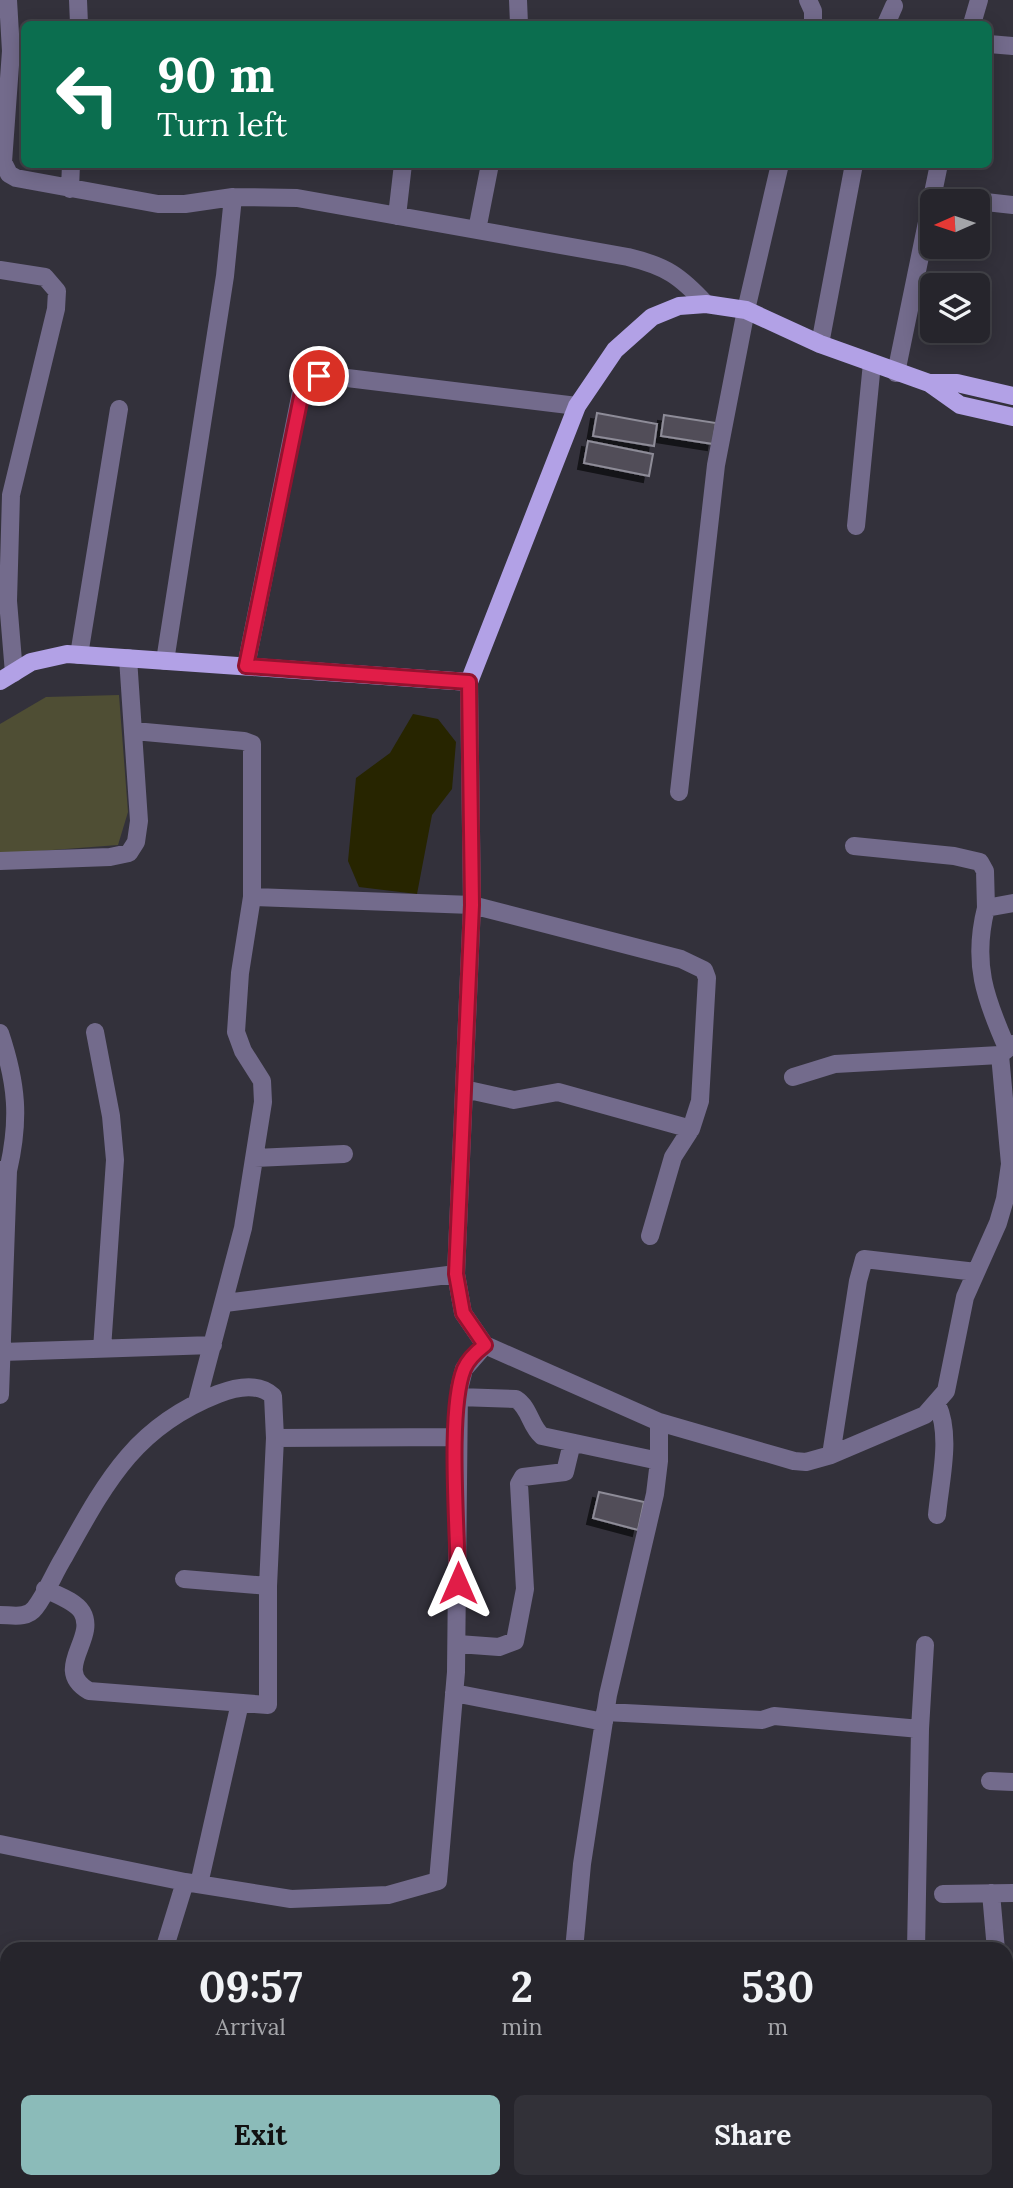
<!DOCTYPE html>
<style>
body{margin:0;font-family:Lora,serif;background:#323138;color:#f1f3f6;height:100vh;display:flex;flex-direction:column;font-size:26px;white-space:nowrap}
*{box-sizing:border-box;margin:0}
p{font-size:23px;color:#a4a5a9}
.icon{flex:none;width:38px;height:38px;fill:none;stroke:currentColor;stroke-width:2;stroke-linecap:round;stroke-linejoin:round}
.map{position:relative;flex:1;overflow:hidden}
.side{position:absolute;left:0px;top:1942px;width:1013px;height:247px;display:flex;flex-direction:column;background:#26252c;border-radius:21px 21px 0 0;box-shadow:0 4px 18px #0003,0 0 0 2px #424248}
.side>*{flex:none}
.hud{position:absolute;left:21px;top:21px;width:971px;height:147px;border-radius:10px;box-shadow:0 4px 18px #0003,0 0 0 2px #424248;background:#0b6e4f;color:#fff;overflow:hidden}
.needle{width:46px;rotate:267deg}
.fabs{position:absolute;left:920px;top:189px;display:grid;gap:14px}
.fabs a{display:grid;place-items:center;width:70px;height:70px;border-radius:10px;background:#26252c;box-shadow:0 4px 18px #0003,0 0 0 2px #424248;font-size:35px}
.pin{position:absolute;display:grid;place-items:center;width:60px;height:60px;color:#fff;margin:-30px;border:4px solid #fff;border-radius:50%;box-shadow:0 2px 7px #0007}
.me{position:absolute;width:77px;margin:-38px;rotate:0deg;stroke-linejoin:round;filter:drop-shadow(0 0 5px #0008)}
.turn{display:flex;align-items:center;gap:24px;height:147px;padding:0 21px;font-size:32px}
.turn .icon{width:91px;height:91px;stroke-width:2.5}
.turn b{display:block;font-size:49px;line-height:60px}
.eta{display:flex;justify-content:space-evenly;align-items:center;height:119px;text-align:center}
.eta b{font-size:42px;font-weight:700;line-height:49px}
.primary-button{display:flex;gap:14px;margin-top:auto;padding:14px 21px}
.primary-button a{flex:1;height:80px;border-radius:10px;background:#8bbbb9;color:#111;font-size:28px;font-weight:700;line-height:80px;text-align:center}
.primary-button a+a{background:#323138;color:#f1f3f6}
.map>svg:first-child{display:block}
.green{fill:#4f4e34}
.water{fill:#272500}
.building{fill:#514e59;stroke:#8e8c98;stroke-width:2;filter:url(#shadow)}
.lines{fill:none;stroke-linecap:round;stroke-linejoin:round}
.minor{stroke:#736b8c;stroke-width:18}
.major{stroke:#b2a1e6;stroke-width:18}
.route-casing{stroke:#92132f;stroke-width:18}
.route{stroke:#e11d48;stroke-width:12}
</style>
<div class="map">
<svg width="1013" height="2188" viewBox="0 0 1013 2188">
<defs>
<filter id="shadow"><feDropShadow dx="-6" dy="6" stdDeviation="0" flood-color="#0009"/></filter>
</defs>
<rect width="100%" height="100%" fill="#33313b"/>
<path class="green" d="M119,695L128,812L118,845L0,854V724L46,697Z"/>
<path class="water" d="M413,714L438,719L456,742L452,789L432,815L417,894L359,887L348,861L356,778L390,753Z"/>
<path class="building" d="M597,413L657,424L654,446L593,436Z
M664,415L716,423L713,444L661,436Z
M588,441L653,454L649,476L584,463Z
M599,1492L644,1502L638,1530L593,1518Z
M0,2084L7,2085V2101L0,2100Z
M0,2116H7V2132L0,2131Z
M0,2144L7,2145V2175L0,2174Z"/>
<g class="lines">
<path class="minor" d="M8,0L11,51L3,162L9,174L16,178L158,204H185L233,197L297,198L628,257C666,266 680,276 706,304
M78,0L79,24
M518,0L519,24
M808,0L813,11V24
M886,24L894,6
M972,24L979,0
M989,44L1013,46
M70,189L71,164
M932,196L1013,205
M397,216L403,164
M477,230L490,164
M0,270L45,277L57,291L56,309L11,495L8,601L14,673
M820,344L854,164
M896,373L939,164
M856,526L872,363
M79,655L119,409
M165,661L225,276L233,197
M246,666L301,392L308,379L319,376L339,377L577,406
M469,682L472,905L456,1274L463,1313L485,1345L659,1422L794,1461L806,1462L831,1455L925,1415L946,1391L965,1297L998,1223L1005,1199L1010,1164L1000,1055
M134,731L244,741L252,744V897L240,973L236,1032L243,1051L262,1081L263,1102L243,1228L197,1402
M679,792L716,465L746,310L780,164
M854,846L954,856L980,862L985,871L986,908
M0,861L110,857L129,853L136,842L139,821L128,658
M252,897L472,905L681,959L704,970L707,978L700,1101L691,1129L673,1157L650,1236
M95,1032L111,1116L115,1160L102,1349
M0,1033C17,1084 20,1119 8,1171
M1007,1048C985,998 972,963 986,908L1013,903
M793,1077L835,1064L1000,1055L1013,1044
M464,1089L514,1100L558,1092L691,1129
M255,1158L344,1154
M0,1170L8,1171L0,1395
M225,1303L456,1274
M2,1352L213,1345
M458,1397L516,1399C530,1408 530,1426 542,1436L659,1461
M275,1438L456,1437
M831,1455L858,1281L864,1259L976,1272
M937,1515C940,1481 952,1436 937,1404
M184,1579L268,1586
M0,1615C12,1615 27,1619 35,1608C46,1594 54,1573 64,1557C106,1482 134,1427 218,1394C236,1387 258,1382 273,1396L275,1438L268,1586V1705L89,1691C51,1669 98,1639 82,1612C75,1601 57,1595 45,1589
M458,1644L499,1647L515,1641L525,1589L519,1484L523,1477L565,1472L572,1443
M454,1693L604,1722
M605,1712L762,1720L774,1716L920,1729L925,1645
M990,1781L1013,1782
M0,1844L185,1882L291,1899L388,1895L438,1881L456,1672L459,1389L464,1369L485,1345
M199,1884L240,1703
M991,1893L996,1950
M943,1894L1013,1893
M164,1950L185,1882
M574,1950L582,1864L608,1695L655,1494L659,1461V1422
M916,1950L920,1729
M1006,2078L1009,2116L1013,2117
M116,2182V2188
M204,2182L205,2188
M369,2182V2188
M458,2182V2188
M585,2182L586,2188
M839,2188L840,2182"/>
<path class="major" d="M929,383H957L1013,396
M0,681L31,662L67,654L469,682L577,406L615,350L652,317L679,306L706,304L746,310L820,344L929,383L960,405L1013,417"/>
</g>
<g class="lines">
<g class="route-casing">
<path id="route" d="M319,376L308,379L302,392L246,666L469,682L472,905L456,1274L463,1313L485,1345C476,1352 468,1359 464,1369C447,1411 458,1533 458,1583"/>
</g>
<use href="#route" class="route"/>
</g>
</svg>
<div class="fabs">
<a><svg class="needle" viewBox="-14 -14 28 28"><path d="M0-13l5 13h-10z" fill="#e53935"/><path d="M0 13l5-13h-10z" fill="#a4a5a9"/></svg></a>
<a><svg class="icon" aria-label="layers" viewBox="0 0 24 24"><path d="M12 4l9 5-9 5-9-5zM3 14l9 5 9-5"/></svg></a>
</div>
<div class="pin" style="left:319px;top:376px;background:#d93025"><svg class="icon" aria-label="arrive" viewBox="0 0 24 24"><path d="M6 21V4h12l-3 4 3 4H6"/></svg></div>
<svg class="me" style="left:458px;top:1583px" viewBox="-20 -20 40 40"><path d="M0-17L14 15 0 8-14 15z" fill="#e11d48" stroke="#fff" stroke-width="4"/></svg>
<div class="hud">
<div class="turn"><svg class="icon" aria-label="left" viewBox="0 0 24 24"><path d="M17 20v-9H6M10 6l-5 5 5 5"/></svg><div><b>90 m</b>Turn left</div></div>
</div>
<section class="side">
<div class="eta">
<div><b>09:57</b><p>Arrival</p></div>
<div><b>2</b><p>min</p></div>
<div><b>530</b><p>m</p></div>
</div>
<div class="primary-button"><a>Exit</a><a>Share</a></div>
</section>
</div>
